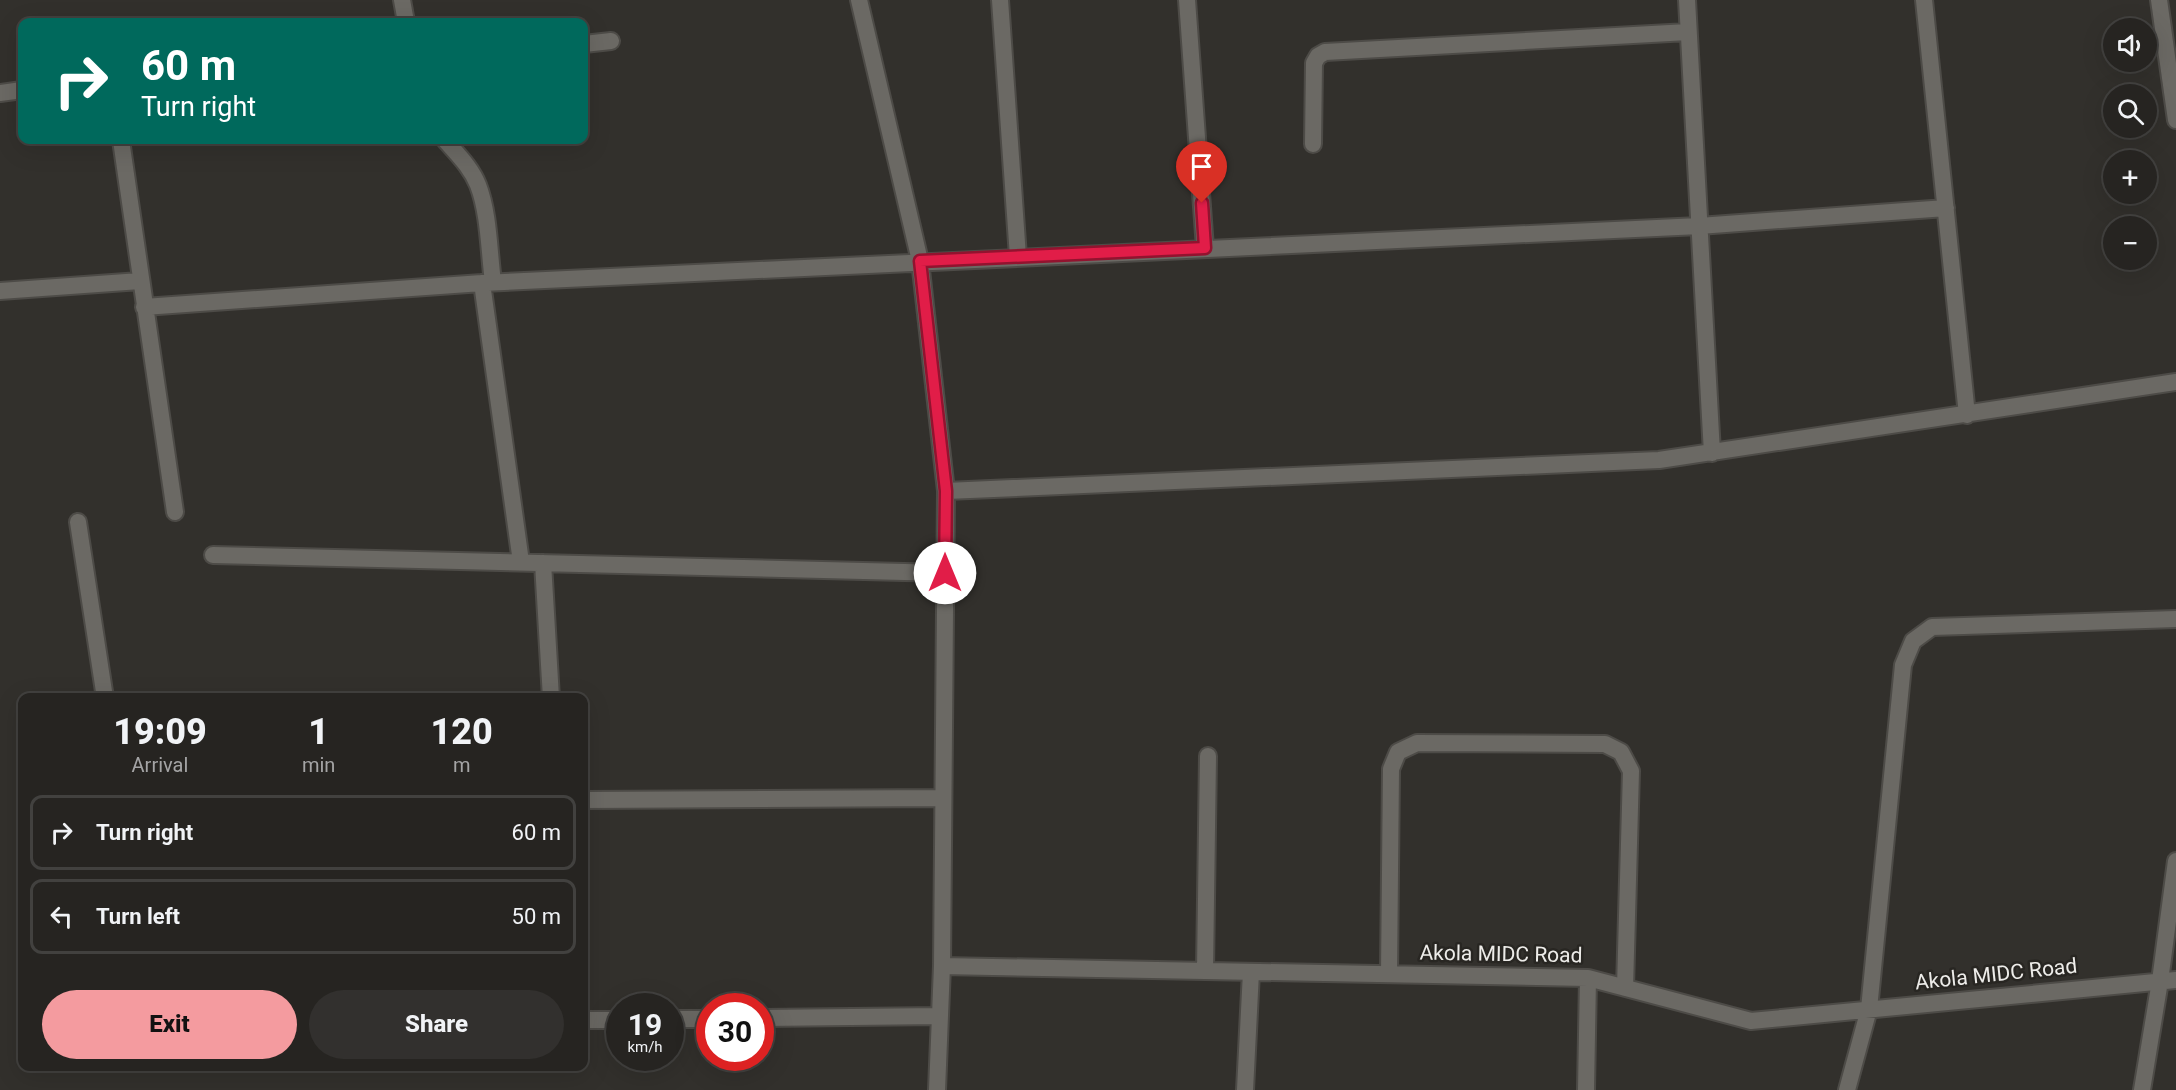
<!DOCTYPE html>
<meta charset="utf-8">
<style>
body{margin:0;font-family:Roboto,sans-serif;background:#32302e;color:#f1f3f6;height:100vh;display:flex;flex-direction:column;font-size:22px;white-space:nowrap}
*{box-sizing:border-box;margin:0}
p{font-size:20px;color:#a4a4a5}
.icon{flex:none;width:33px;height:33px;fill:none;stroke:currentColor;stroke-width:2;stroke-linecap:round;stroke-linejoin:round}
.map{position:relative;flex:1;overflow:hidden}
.side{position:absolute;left:18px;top:693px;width:570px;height:378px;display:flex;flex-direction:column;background:#262421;border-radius:12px;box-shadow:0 6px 24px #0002,0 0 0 2px #42413f}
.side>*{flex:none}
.top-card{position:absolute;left:18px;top:18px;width:570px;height:126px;border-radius:12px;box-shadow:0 6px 24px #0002,0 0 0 2px #42413f;background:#00695c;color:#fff;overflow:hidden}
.tools{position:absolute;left:2103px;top:18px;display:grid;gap:12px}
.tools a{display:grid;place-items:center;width:54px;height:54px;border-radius:50%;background:#262421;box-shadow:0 6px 24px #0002,0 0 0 2px #42413f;font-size:30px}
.speed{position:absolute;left:606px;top:993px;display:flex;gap:12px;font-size:30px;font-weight:700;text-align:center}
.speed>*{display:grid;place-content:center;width:78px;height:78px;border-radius:50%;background:#262421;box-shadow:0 6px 24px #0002,0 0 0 2px #42413f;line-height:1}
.speed small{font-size:15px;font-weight:400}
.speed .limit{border:9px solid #d22;background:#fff;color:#111}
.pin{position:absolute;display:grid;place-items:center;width:51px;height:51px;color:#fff;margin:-62px -26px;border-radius:50% 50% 50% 0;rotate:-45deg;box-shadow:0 0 6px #0007}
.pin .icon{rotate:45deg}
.me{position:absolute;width:66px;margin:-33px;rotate:0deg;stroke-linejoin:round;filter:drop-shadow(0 0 4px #0008)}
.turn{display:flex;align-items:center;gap:21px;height:126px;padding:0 24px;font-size:27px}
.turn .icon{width:78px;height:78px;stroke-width:2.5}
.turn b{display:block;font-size:42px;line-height:51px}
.eta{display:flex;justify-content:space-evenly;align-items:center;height:102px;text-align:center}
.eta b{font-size:36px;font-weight:800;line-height:42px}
.action{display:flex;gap:12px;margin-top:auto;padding:12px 24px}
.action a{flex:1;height:69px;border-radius:36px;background:#f49b9f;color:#111;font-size:24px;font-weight:800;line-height:69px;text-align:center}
.action a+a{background:#32302e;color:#f1f3f6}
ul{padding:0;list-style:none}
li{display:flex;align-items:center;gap:18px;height:75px;margin:0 12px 9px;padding:0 12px;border:3px solid #42413f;border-radius:12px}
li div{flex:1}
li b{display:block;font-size:22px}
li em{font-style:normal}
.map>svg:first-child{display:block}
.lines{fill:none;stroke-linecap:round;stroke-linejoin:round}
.minor-casing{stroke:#4d4b47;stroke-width:20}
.minor{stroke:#6b6964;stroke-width:16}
.route-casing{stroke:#92132f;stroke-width:15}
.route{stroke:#e11d48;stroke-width:10}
.labels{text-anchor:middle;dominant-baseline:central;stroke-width:5;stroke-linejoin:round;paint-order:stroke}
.street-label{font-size:21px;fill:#edece9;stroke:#282622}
</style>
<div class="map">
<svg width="2176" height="1090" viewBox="0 0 2176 1090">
<rect width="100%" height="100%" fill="#32302c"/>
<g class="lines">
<g class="minor-casing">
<path id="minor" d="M402,0L406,22
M859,0L920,261L946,491
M1000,0L1018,257
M1187,0L1205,248
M1687,0L1712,453
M1924,0L1967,415
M2159,0L2176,120
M584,44L611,41
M0,93L22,90
M121,140L175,512
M445,140C457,154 471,167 478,185C489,213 489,252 493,282
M1313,144L1314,63L1318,56L1325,52L1688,32
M482,283L521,562
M0,291L140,281
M144,307L482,283L1699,226L1946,208
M78,522L105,698
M213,555L945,573
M543,563L551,698
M584,800L943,798
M942,966L1588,978L1751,1021L2176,980
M1205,971L1208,756
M1389,974L1391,769L1398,752L1417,743L1605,744L1621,752L1631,771L1625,988
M760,1018L940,1016
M670,1019H710
M584,1020H620
M937,1090L942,966L946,491L1659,460L2176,382
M1245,1090L1251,972
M1586,1090L1588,978
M1847,1090L1869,1009L1903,665L1913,641L1932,627L2176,619
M2142,1090L2160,981L2176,861"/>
</g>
<use href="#minor" class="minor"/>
</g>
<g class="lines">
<g class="route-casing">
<path id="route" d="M945,573L946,491L920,261L1205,248L1202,203"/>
</g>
<use href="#route" class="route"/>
</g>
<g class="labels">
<g class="street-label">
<text transform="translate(1501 954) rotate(1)">Akola MIDC Road</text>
<text transform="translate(1996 974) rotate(-6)">Akola MIDC Road</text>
</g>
</g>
</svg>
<div class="tools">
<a><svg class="icon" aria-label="sound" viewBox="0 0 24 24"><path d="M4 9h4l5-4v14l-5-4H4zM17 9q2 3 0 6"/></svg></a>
<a><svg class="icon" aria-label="search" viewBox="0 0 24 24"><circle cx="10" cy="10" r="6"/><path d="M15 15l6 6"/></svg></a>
<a>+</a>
<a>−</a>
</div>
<div class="speed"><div>19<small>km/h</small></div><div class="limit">30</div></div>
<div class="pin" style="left:1202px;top:203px;background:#d93025"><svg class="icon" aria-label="arrive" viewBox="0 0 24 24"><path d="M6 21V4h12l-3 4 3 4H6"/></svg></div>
<svg class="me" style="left:945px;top:573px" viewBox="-20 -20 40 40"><circle r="19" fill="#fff"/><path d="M0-13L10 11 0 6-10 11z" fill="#e11d48"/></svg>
<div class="top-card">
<div class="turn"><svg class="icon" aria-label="right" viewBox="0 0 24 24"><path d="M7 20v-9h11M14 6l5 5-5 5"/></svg><div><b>60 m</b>Turn right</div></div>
</div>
<section class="side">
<div class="eta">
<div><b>19:09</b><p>Arrival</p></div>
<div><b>1</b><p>min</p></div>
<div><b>120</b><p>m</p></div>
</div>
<ul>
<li><svg class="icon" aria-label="right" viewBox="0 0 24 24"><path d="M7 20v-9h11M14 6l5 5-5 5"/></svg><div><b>Turn right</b></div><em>60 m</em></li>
<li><svg class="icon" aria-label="left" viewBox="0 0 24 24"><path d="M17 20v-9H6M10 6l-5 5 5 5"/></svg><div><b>Turn left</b></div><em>50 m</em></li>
</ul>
<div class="action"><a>Exit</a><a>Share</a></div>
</section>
</div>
